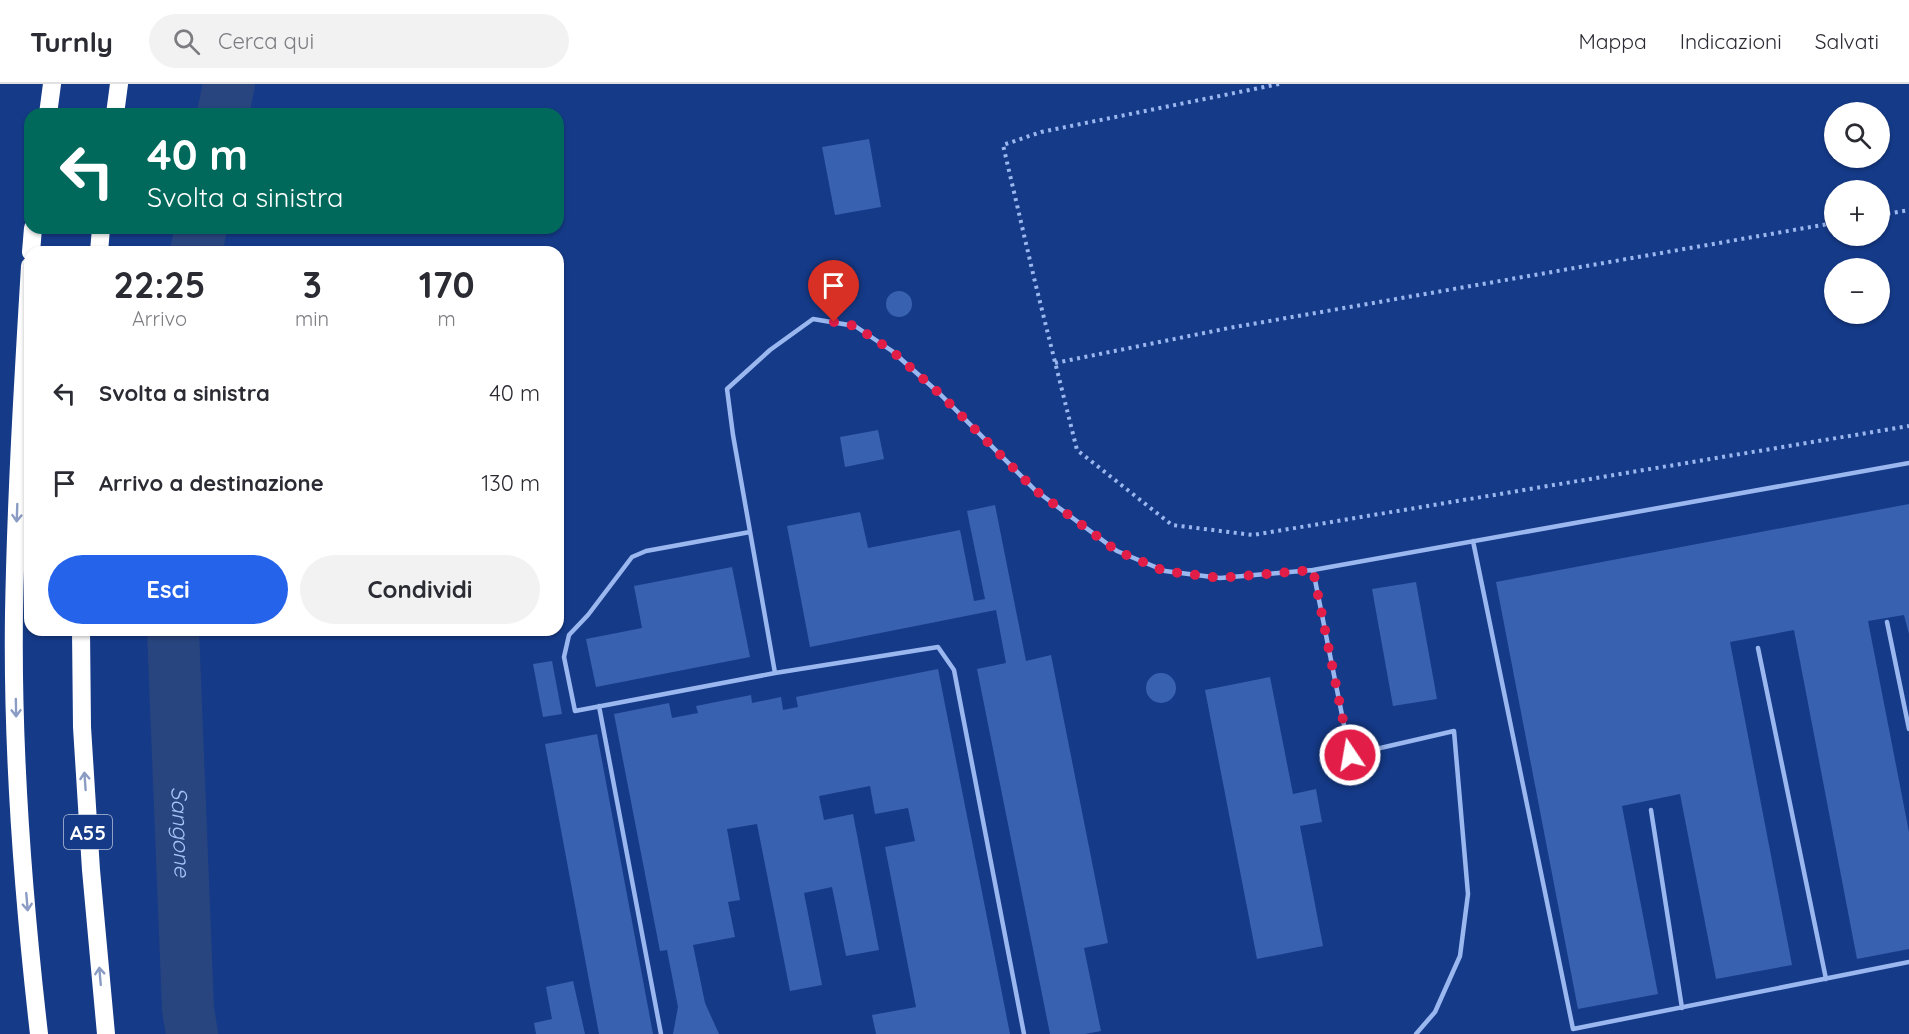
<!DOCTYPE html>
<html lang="it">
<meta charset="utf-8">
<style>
body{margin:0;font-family:Quicksand,sans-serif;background:#f2f2f3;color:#2b2b33;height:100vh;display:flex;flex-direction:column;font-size:22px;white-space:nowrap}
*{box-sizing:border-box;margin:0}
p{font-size:20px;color:#7c7c81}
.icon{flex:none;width:33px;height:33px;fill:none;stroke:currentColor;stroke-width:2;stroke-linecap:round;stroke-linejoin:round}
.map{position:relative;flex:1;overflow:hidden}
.drawer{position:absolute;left:24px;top:162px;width:540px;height:390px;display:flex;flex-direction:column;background:#fff;border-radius:18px;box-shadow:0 2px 4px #0004}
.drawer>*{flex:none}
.top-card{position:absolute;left:24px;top:24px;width:540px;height:126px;border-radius:18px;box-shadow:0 2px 4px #0004;background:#00695c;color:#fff;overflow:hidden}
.controls{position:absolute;left:1824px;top:18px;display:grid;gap:12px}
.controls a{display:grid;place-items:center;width:66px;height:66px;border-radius:50%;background:#fff;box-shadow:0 2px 4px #0004;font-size:30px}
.pin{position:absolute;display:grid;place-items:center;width:51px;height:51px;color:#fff;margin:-62px -26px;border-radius:50% 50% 50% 0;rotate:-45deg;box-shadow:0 0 6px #0007}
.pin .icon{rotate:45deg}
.me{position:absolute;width:66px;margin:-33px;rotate:348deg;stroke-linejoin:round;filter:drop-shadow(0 0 4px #0008)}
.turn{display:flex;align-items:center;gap:21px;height:126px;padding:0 24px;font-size:27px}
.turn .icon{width:78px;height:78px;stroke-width:2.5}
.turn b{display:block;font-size:42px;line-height:51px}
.eta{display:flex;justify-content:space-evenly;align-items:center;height:102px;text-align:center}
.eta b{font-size:36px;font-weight:700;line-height:42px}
.cta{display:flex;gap:12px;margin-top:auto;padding:12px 24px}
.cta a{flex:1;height:69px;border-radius:36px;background:#2563eb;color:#fff;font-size:24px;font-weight:700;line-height:69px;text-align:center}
.cta a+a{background:#f2f2f3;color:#2b2b33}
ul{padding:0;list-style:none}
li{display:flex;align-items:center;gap:18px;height:90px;padding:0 24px}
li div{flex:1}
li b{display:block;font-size:22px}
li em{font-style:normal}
header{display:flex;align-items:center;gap:36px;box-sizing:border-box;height:84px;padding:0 30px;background:#fff;border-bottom:2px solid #e1e1e2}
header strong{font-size:28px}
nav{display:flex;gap:33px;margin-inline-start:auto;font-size:21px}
.search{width:420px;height:54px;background:#f2f2f3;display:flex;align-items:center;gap:15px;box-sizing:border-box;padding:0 21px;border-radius:33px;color:#7c7c81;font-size:22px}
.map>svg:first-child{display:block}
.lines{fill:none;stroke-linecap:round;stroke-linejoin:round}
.river{stroke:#29457f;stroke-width:52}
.building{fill:#3861b0}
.path{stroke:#9bb7ef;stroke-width:4;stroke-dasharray:3 4.5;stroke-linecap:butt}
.lane{stroke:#9bb7ef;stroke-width:4.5}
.highway{stroke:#fff;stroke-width:18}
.oneway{stroke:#8a9cc4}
.route{stroke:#e11d48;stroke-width:10;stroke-dasharray:0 18}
.labels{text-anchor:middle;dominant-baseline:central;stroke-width:6;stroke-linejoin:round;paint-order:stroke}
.shield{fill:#153a88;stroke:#b9c4db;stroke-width:1.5}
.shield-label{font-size:20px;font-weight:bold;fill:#fff}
.water-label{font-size:22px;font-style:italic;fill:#a6c2f6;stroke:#153a88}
</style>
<header>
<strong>Turnly</strong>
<div class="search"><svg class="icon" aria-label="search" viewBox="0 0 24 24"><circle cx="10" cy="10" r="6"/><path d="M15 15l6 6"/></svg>Cerca qui</div>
<nav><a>Mappa</a><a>Indicazioni</a><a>Salvati</a></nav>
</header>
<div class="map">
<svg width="1909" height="950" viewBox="0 0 1909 950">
<rect width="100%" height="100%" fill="#153a88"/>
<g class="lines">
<g class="river">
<path d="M223,30L229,0"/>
<path d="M196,168L201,144"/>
<path id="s1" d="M173,546L188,925L192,950"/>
</g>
</g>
<path class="building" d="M869,55L881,123L835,131L822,63Z
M886 220a13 13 0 1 1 26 0a13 13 0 1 1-26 0Z
M878,346L884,375L845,383L840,353Z
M1909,420V550L1904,531L1868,537L1909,748V865L1857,875L1794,546L1730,558L1792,881L1716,895L1680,710L1622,722L1658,910L1578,925L1496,498Z
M995,421L1026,577L1051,571L1108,859L1084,864L1101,947L1085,950H1050L977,585L1006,579L996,526L810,563L787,442L860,428L868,464L960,446L974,517L985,515L967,427Z
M732,483L750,573L596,603L586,555L642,544L634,502Z
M1416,498L1437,615L1393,622L1372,505Z
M552,577L562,630L543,633L533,580Z
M938,585L1010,950H876L872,931L916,923L885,763L915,757L908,724L875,730L870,702L819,712L824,736L853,730L879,866L846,872L832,803L804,809L822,901L790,907L757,740L727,745L740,816L728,818L735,853L693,861L705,919L719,950H673L678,923L667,866L660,867L614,630L669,619L672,634L698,629L696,622L751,611L752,619L781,613L783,626L798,623L796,613Z
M1146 604a15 15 0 1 1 30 0a15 15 0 1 1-30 0Z
M1270,593L1293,710L1316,705L1322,738L1300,742L1323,862L1257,875L1205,606Z
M597,650L653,950H599L545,660Z
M573,897L585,950H536L534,939L552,935L546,903Z"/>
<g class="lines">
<path class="path" d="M1279,0L1041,48L1003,61L1035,198L1077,366L1172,441L1253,451L1909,342
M1880,131L1909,126
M1055,279L1229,244L1834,139"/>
<path class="lane" d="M750,448L646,467L632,473L588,531L569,551L564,573L575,627L775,589L938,563L954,586L1024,950
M1473,457L1573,945L1909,878
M1313,486L1350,671L1454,647L1468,810L1460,872L1435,928L1416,950
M1887,538L1909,645
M1758,564L1826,895
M775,589L733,351L727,305L770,266L813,235L855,242L892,267L940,310L1035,406L1117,467L1165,487L1220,494L1313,486L1909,379
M599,622L661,950
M1651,726L1682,924"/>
<path class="highway" d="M48,30L52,0
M115,30L119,0
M31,168L33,144
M99,168L101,144
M30,182C23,298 16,414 14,530C12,670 23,811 39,950
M81,546L82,643L91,786L106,950"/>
</g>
<defs><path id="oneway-shaft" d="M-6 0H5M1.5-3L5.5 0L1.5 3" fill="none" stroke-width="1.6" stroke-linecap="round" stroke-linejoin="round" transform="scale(1.5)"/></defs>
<g class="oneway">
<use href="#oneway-shaft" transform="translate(17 429) rotate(92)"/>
<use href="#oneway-shaft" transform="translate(16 624) rotate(89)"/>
<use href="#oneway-shaft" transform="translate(85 697) rotate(-94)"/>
<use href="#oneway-shaft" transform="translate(27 818) rotate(85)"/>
<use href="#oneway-shaft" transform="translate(100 892) rotate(-95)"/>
</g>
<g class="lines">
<path class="route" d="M834,238L855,242L892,267L940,310L1035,406L1117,467L1164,487L1220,494L1313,486L1350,671"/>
</g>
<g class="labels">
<rect class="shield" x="64" y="731" width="48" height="34" rx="4.5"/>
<g class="shield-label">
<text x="88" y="748">A55</text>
</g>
<g class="water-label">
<text stroke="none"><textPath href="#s1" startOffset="202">Sangone</textPath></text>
</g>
</g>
</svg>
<div class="controls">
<a><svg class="icon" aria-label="search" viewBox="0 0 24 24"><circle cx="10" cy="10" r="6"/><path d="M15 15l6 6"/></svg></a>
<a>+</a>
<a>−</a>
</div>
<div class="pin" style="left:834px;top:238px;background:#d93025"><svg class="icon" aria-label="arrive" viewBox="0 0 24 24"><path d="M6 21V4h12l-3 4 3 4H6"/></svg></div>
<svg class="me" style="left:1350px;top:671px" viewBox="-20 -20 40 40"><circle r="17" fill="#e11d48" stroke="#fff" stroke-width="3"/><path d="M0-11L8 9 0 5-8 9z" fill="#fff"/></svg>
<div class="top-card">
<div class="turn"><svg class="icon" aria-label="left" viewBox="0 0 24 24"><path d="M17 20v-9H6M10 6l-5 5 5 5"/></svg><div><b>40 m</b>Svolta a sinistra</div></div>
</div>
<section class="drawer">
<div class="eta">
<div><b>22:25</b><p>Arrivo</p></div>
<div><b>3</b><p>min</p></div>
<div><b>170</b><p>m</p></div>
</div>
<ul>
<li><svg class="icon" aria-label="left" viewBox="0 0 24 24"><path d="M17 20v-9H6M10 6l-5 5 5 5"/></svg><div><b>Svolta a sinistra</b></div><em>40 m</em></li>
<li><svg class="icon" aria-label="arrive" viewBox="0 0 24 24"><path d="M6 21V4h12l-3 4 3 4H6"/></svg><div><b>Arrivo a destinazione</b></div><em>130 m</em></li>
</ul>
<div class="cta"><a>Esci</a><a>Condividi</a></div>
</section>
</div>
